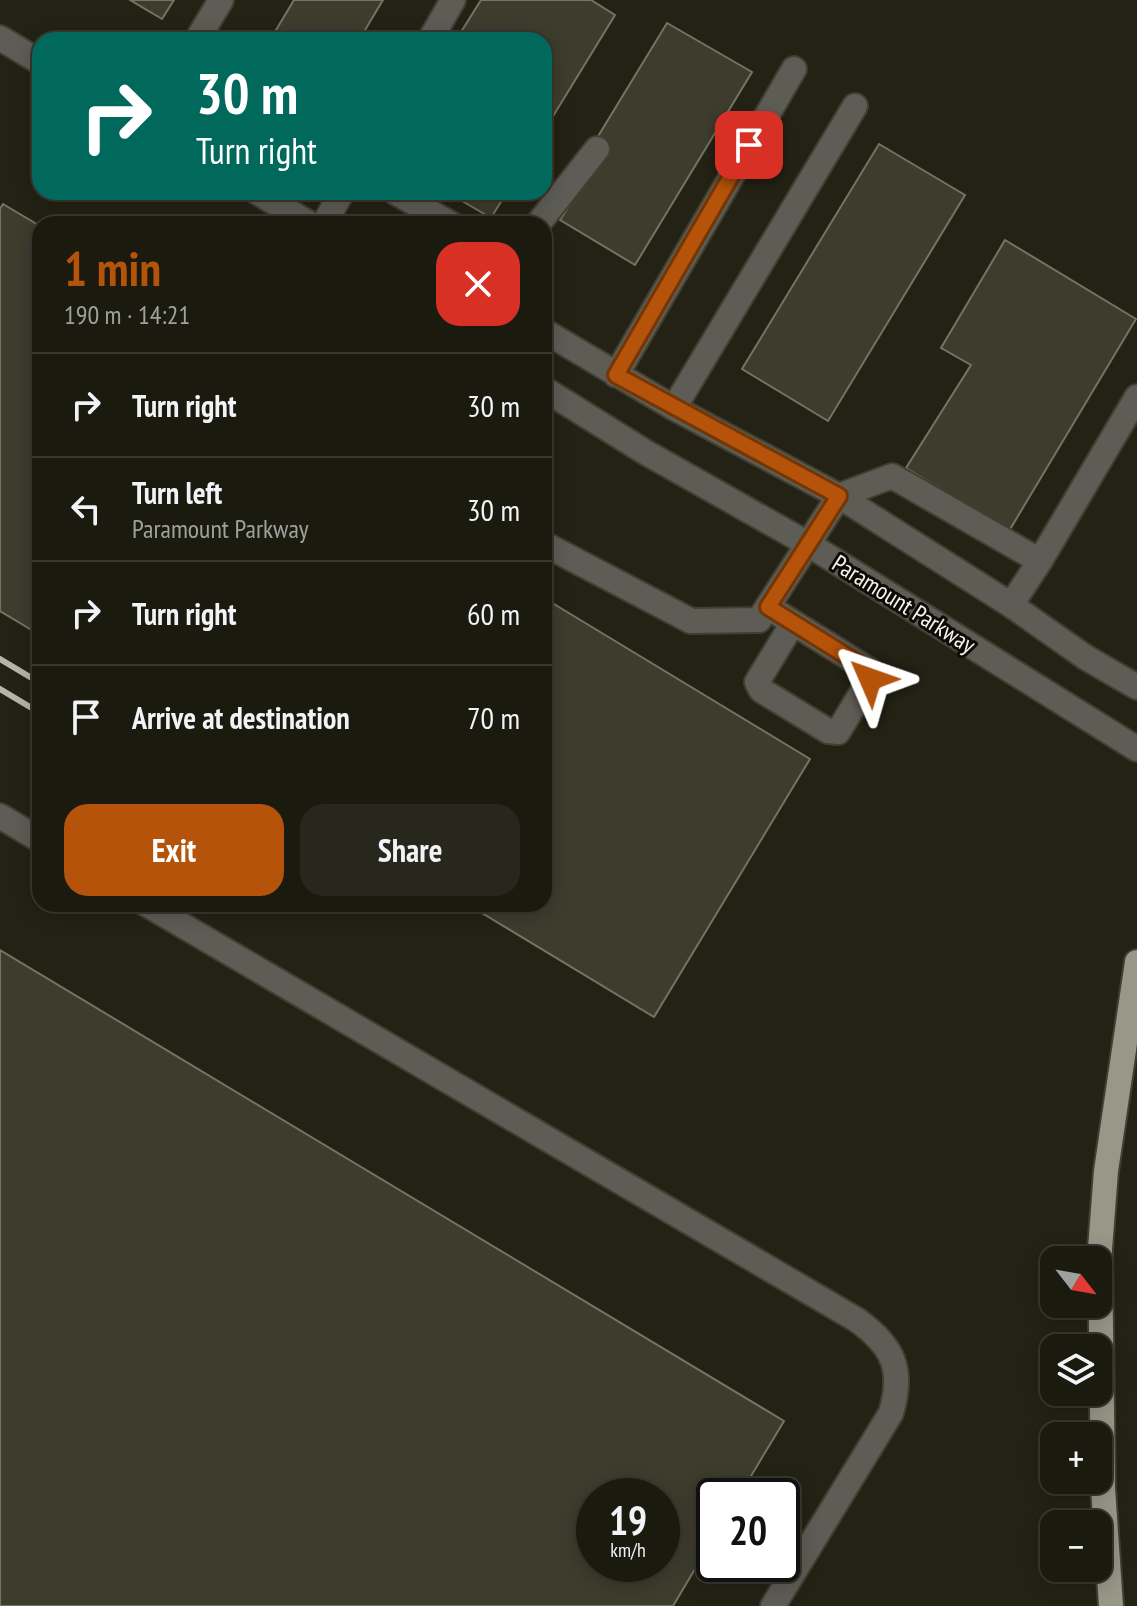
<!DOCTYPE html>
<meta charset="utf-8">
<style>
body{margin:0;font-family:"PT Sans Narrow",sans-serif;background:#27271d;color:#f1f3f6;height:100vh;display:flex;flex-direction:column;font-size:30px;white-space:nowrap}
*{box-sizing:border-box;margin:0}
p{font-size:26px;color:#9fa19e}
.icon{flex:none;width:44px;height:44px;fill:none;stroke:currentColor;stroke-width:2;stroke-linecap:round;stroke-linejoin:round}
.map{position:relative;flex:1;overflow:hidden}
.side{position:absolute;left:32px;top:216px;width:520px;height:696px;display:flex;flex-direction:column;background:#1a1a0f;border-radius:24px;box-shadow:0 4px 20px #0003,0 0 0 2px #38382f}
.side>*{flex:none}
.hud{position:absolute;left:32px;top:32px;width:520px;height:168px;border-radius:24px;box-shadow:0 4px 20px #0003,0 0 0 2px #38382f;background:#00695c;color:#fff;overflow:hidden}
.needle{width:52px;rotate:121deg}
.fabs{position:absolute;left:1040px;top:1246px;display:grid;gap:16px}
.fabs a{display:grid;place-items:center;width:72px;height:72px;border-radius:16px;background:#1a1a0f;box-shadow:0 4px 20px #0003,0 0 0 2px #38382f;font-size:40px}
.speed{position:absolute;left:576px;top:1478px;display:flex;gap:16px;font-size:40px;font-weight:700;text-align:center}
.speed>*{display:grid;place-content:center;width:104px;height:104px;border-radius:50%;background:#1a1a0f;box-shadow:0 4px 20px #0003,0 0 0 2px #38382f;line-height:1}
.speed small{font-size:20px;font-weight:400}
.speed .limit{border:4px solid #111;border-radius:12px;background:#fff;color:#111}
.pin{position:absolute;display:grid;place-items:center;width:68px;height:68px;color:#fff;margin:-34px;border-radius:16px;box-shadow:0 4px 12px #0006}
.me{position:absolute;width:88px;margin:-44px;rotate:313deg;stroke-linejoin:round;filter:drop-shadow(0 0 6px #0008)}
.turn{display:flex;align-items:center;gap:28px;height:168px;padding:0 32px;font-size:36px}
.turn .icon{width:104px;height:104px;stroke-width:2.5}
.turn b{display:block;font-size:56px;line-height:68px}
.round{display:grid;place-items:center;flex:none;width:84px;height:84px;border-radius:24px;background:#27271d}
.head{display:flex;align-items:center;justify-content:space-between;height:136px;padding:0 32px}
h1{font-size:48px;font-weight:700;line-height:60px;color:#b45309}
.button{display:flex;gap:16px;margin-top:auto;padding:16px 32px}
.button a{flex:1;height:92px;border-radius:24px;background:#b45309;color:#fff;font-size:32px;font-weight:700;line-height:92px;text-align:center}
.button a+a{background:#27271d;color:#f1f3f6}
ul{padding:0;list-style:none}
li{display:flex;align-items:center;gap:24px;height:104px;padding:0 32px;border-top:2px solid #38382f}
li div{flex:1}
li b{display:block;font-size:30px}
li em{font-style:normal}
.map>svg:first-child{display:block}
.building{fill:#3d3c2d;stroke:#757463;stroke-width:2;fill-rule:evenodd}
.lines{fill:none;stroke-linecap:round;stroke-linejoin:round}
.minor-casing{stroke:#403f32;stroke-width:28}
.major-casing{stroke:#403f32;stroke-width:28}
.minor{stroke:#5d5c55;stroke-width:24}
.major{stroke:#989788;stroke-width:24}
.rail{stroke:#b6b5aa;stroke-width:6}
.route-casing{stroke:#753606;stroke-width:20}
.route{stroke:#b45309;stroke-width:14}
.labels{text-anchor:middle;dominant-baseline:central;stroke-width:6;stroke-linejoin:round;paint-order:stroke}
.street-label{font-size:24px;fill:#f5f4eb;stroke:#0c0b06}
</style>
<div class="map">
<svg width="1137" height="1606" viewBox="0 0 1137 1606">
<rect width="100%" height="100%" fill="#232214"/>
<path class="building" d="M130,0H174L162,19Z
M294,0H383L359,40H270Z
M481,0H591L615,15L544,131V40H456Z
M667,23L752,72L635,265L560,220L604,149L594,143Z
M879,144L965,195L828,421L742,369Z
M447,192H507L491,218Z
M3,204L40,226V635L0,611V209Z
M1005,240L1136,319L1009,531L906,468L971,365L941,348Z
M544,598L810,759L654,1017L467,904H544Z
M0,950L784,1421L739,1496H714V1537L673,1606H0ZM594,1496H662V1564H594Z"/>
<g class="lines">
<g class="minor-casing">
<path id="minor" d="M0,38L40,62
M197,40L221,0
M430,40L453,0
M257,192L310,224
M395,192L451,224
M324,224L342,192
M538,224L597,149
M544,331L674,408L839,496L1011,605L1085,657L1137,687
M616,375L794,69
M544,389L645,452L808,544L1137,749
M674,408L855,106
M544,544L691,621L759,620L839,496L892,476L1040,561
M1011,605L1040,561L1137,397
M768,607L869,670L870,679L838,732L828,731L761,690L757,682L793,623
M0,816L40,840
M146,904L857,1320C893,1346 904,1369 891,1413L773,1606"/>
</g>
<g class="major-casing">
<path id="major" d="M1111,1606L1103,1488L1100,1249L1106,1171L1137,962"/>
</g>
<use href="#minor" class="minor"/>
<use href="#major" class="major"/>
<path class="rail" d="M0,659L40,683
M0,689L40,713"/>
</g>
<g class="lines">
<g class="route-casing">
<path id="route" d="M749,145L616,375L839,496L768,607L869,670L870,679"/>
</g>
<use href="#route" class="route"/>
</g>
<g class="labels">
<g class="street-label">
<text transform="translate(904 604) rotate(32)">Paramount Parkway</text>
</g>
</g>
</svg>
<div class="fabs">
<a><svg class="needle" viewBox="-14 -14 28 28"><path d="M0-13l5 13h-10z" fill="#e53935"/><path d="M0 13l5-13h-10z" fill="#9fa19e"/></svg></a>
<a><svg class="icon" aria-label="layers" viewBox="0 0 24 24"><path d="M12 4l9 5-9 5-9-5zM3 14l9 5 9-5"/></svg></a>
<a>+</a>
<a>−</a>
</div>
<div class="speed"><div>19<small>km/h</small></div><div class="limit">20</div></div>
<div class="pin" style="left:749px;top:145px;background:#d93025"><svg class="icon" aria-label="arrive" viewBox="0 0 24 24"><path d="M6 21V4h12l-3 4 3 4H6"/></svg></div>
<svg class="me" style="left:870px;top:679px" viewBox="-20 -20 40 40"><path d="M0-17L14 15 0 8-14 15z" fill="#b45309" stroke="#fff" stroke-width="4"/></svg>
<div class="hud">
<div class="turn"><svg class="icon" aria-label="right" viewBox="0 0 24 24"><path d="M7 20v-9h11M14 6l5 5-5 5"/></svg><div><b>30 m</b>Turn right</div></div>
</div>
<section class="side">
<div class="head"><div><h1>1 min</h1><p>190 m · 14:21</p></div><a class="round" style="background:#d93025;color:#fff"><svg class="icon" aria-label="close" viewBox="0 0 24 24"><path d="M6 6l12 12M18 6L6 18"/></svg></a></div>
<ul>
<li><svg class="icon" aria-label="right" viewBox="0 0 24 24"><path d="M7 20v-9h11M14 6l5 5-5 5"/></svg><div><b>Turn right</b></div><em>30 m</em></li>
<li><svg class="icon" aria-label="left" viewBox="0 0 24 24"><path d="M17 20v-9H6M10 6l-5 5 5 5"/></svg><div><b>Turn left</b><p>Paramount Parkway</p></div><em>30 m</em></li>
<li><svg class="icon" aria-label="right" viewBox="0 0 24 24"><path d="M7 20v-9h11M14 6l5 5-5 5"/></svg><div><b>Turn right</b></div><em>60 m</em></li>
<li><svg class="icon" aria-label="arrive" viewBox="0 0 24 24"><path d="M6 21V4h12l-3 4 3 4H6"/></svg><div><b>Arrive at destination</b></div><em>70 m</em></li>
</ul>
<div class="button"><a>Exit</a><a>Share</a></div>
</section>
</div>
